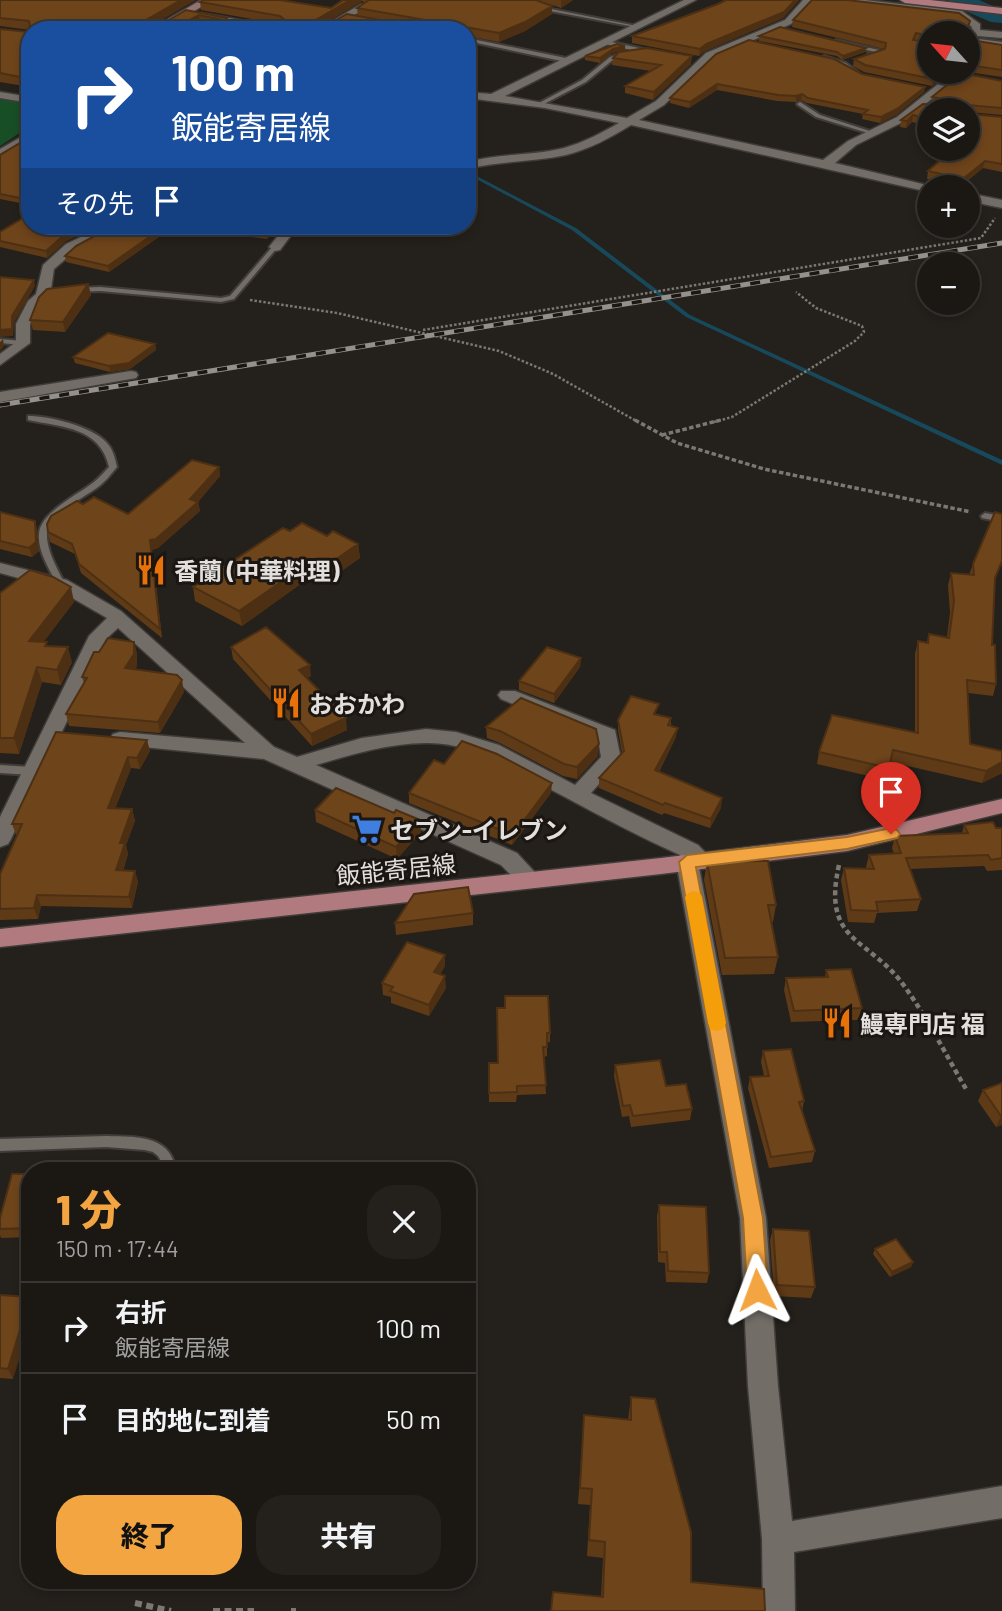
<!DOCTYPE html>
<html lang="ja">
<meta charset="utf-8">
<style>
body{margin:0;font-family:Barlow,"Noto Sans JP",sans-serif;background:#24211d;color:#f1f3f6;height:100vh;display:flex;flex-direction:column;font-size:26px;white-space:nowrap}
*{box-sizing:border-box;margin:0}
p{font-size:23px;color:#a0a0a0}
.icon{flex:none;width:38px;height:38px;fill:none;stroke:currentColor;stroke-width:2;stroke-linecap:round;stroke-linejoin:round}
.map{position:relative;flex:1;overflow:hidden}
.side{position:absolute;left:21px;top:1162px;width:455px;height:427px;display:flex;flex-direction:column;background:#1b1814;border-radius:28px;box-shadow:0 4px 10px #0003,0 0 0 2px #393734}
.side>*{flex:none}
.hud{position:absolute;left:21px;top:21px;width:455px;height:214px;border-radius:28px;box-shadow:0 4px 10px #0003,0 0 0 2px #393734;background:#1a4fa0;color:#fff;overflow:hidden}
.needle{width:46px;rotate:297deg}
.controls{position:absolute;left:917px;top:21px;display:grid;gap:14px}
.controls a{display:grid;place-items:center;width:63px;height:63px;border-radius:50%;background:#1b1814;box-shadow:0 4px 10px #0003,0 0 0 2px #393734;font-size:35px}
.pin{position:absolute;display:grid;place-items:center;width:60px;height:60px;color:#fff;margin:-72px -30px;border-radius:50% 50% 50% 0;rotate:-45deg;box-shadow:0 0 7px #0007}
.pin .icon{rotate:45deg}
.me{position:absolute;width:77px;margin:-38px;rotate:357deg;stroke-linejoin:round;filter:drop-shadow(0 0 5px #0008)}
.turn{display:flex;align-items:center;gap:24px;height:147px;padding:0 35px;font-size:32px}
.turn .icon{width:91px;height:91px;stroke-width:2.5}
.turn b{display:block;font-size:49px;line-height:60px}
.then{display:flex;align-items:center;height:66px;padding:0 35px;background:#0003;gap:14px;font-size:26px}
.round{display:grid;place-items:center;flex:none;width:74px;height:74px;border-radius:28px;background:#24211d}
.head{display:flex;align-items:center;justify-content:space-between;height:119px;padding:0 35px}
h1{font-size:42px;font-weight:800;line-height:52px;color:#f2a541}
.primary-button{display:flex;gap:14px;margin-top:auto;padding:14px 35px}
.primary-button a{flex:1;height:80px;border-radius:28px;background:#f2a541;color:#111;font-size:28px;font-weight:800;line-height:80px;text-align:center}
.primary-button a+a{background:#24211d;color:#f1f3f6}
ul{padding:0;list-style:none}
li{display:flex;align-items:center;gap:21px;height:91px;padding:0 35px;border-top:2px solid #393734}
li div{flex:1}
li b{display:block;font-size:26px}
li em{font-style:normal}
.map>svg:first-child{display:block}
.green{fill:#184e26}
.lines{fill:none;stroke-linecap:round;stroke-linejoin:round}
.stream{fill:#17495b;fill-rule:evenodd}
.river{fill:#17495b;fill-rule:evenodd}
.lane-casing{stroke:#403c39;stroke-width:4}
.street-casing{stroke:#403c39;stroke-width:3}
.secondary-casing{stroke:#403c39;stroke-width:3}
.primary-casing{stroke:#403c39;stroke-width:3}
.path-far3{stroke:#7b7873;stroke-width:2.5;stroke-dasharray:2.5 2;stroke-linecap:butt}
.path-far2{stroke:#7b7873;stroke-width:3.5;stroke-dasharray:4.5 2.5;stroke-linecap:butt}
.path-far1{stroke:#7b7873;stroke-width:4.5;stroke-dasharray:5 3.5;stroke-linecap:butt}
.path{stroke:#7b7873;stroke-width:6;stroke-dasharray:7 4.5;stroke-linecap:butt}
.lane{fill:#726d67;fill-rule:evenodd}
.street{fill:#726d67;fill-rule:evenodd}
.secondary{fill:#917372;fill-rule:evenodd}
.primary{fill:#b07a7e;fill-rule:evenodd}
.rail-casing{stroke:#94908c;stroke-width:5}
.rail{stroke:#1b1612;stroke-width:3.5;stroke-dasharray:10;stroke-linecap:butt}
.wall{fill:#5f3a17;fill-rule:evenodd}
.shaded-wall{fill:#4d3013}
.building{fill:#6e441b;stroke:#4d3013;stroke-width:2}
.route{fill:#f2a541;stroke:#9d6b2a;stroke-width:2}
.slow{fill:#f59e0b}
.labels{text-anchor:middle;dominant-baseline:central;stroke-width:6;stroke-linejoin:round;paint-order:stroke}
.poi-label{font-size:24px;font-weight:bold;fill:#e2dfdc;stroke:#1b1612;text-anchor:start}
.street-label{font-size:24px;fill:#e2dfdc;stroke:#1b1612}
</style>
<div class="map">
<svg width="1002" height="1611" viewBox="0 0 1002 1611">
<rect width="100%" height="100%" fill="#24201b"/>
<path class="green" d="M0,98L30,104V126L0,146Z"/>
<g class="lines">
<path class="stream" d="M999,16L1002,17V19L998,18Z
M212,26H214L219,30H214Z
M467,171L576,228L690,315L1002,460V465L686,317L572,230L467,174Z"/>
<path class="river" d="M948,0H979L1002,10V23L991,22L951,5Z"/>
<g class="lane-casing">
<path id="lane" d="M521,0H527L546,8L637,26L635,27L545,10Z
M384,24L415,29L417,30H404L382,26Z
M467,38L566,58L569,60L566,62L467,41Z
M971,38L1002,42V46L969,40Z
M603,40L648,50L651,52L648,54L601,43Z
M836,40L883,51L884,52L868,56V54L875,52L834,42Z
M626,52L628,55L614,59L586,82L544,104L539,103L582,80L610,57Z
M824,56L846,63L859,73L854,74L842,65L822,59Z
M800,102L820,115L876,133L871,134L816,117L798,105L797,104Z
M275,245L278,247L277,248L234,299L221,302L100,291L75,292L72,290L75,288L100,287L221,298L230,296L273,246Z
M0,339L23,341L27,343L23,345L0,343Z
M28,416C49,416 91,426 106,442C113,449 115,458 117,467C111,474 106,481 98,487C85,497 49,514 47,533C46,550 58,570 65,584L61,587L57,584C49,569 37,550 39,533C41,512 79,494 94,482C99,478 104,472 109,467C100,427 62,427 28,420Z
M985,513L1002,516V522L982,518L981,516Z
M0,765L31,767L36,771L31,775L0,773Z
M106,1136C135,1137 171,1134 176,1171H162L161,1161L158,1156L153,1152L145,1150L106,1147L0,1151V1139Z"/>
</g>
<g class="street-casing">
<path id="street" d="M684,0H696L505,96L627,118L656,101L706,53L785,20L803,0H813L791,24L714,57L664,105L639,120L823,160L848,141L897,117L953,72H964L905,121L856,145L835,163L935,187H929V192L631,125C610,138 590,149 566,155C533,162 501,161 467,169V162C499,153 533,156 564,148C585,142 601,133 619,123L545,108L467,98V92L491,94Z
M836,0H865L962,11L980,24V30L1002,32V38L978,36L972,49L968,50V36L972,27L959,17L841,3Z
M361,4L369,6L330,30H317Z
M201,13L280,27L285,30H262L198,18L196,16Z
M0,92L30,97V103L0,98Z
M30,132V140L0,157V149Z
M968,193L1002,200V208L968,201Z
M104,226H119L76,250L54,269L50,296L39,306L30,324V343L0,365V354L16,342V324L28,301L36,294L43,265L66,244Z
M259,226H298L280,250L275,251L269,247L281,232L261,229Z
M131,371L136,372L138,375L136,378L0,402V392Z
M0,563L67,580L121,611L274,747L297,757L362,738L426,729L456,732L499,745L575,785L601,757L598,739L501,699L498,695L501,691H515L615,730L621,759L591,793L698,845L713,860L710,866L699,867L766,1218L778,1386L792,1521L1002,1486V1518L794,1552L795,1611H763L762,1539L748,1386L740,1218L676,861L680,855C640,837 602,817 565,797C522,775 476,742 426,743C389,743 351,755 316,765L517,853L542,880L539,886C522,891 512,875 501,865L264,759L113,744L110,739L113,734L120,732L245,743L118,628L106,639L11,839L8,844L0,847V817L89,636L107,618L55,588L0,573Z"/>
</g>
<g class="secondary-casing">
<path id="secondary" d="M201,0H213L162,30H149Z"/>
</g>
<g class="primary-casing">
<path id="primary" d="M900,0H930L1002,8V14L905,3Z
M1002,799V813L847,851L661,874L0,947V929L661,858L847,835Z"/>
</g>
<path class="path-far3" d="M250,300L337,313L499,351L553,374L638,422
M423,330L981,238L995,218
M714,422L732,417L855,341L864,332L862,326L816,308L796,292"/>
<path class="path-far2" d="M635,420L677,443L764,469L971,512
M662,435L721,420"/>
<path class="path-far1" d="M839,865C821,944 870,937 905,987C928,1019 946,1055 966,1089"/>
<path class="path" d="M135,1603L171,1611
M213,1611H254
M291,1611H296"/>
<use href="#lane" class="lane"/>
<use href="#street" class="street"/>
<use href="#secondary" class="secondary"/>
<use href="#primary" class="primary"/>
<g class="rail-casing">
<path id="rail" d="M0,405L1002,243"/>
</g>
<use href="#rail" class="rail"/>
</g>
<path class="wall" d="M0,0L155,24H162L186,10L227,18L228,26L224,28L200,24L188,30H30L0,26Z
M343,0H573L561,8L537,0L552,6V14L525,31L499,42L467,36V30H433L396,23V30H287L280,24L201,10L200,2L331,8ZM362,1L365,3L357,8L358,16L329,24H323Z
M726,0H799L783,18L705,51L699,56L632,43V36L718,4Z
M793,20L969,28L967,33H929V72H950L932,86L864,72L853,66L854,59L884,49L792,27Z
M0,29L28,32L30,31V87L0,82Z
M759,36L866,48L865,52L842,60L837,56L759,41Z
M968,44L970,46L1002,45V77L968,72Z
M625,50L612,53L600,63L585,60V56Z
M716,54L862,74L925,87L924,92L896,115L880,123L862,119L863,114L807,103L801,100L796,102L777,101L717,90L689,108L670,103V98Z
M613,58L691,64L653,100L625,93V86L651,71L612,65Z
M1002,81V115L969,112V114L1002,117V172L983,168L961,186L927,179L928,171L968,149V110H929V127L912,122L906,128L900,127L901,120L935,104H931L932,97Z
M30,137V205L0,199V155Z
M113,226H264L271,227L272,233L267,239L173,227L109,272L66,262L65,256Z
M0,232L65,242L47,258L0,247Z
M88,284L91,295L65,332L33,330L30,320Z
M155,344L156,350L130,369L110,372L75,363L73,357Z
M219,467L220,476L198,502L200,511L158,548L152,550L162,638L81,573L75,554L50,542L48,532L83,504L128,514Z
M0,512L35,521L37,530L39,551L32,557L0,549Z
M290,531L327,536L358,544L360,558L333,577L328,574L316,582L309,578L242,626L195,601L193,587Z
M973,564L995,582L992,645L996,684L993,696L968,693L970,744L1002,751V773L982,783L890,762L886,780L817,764L819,752L915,733V654L918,641L927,642L929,634L947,637L950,613L948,585L951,573L969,575Z
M0,593L74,602L44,641L48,646L72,662L61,685L42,682L19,754L0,753Z
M134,642L137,654V666L134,669L184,692L160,733L69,726L66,714L84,683L82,677L99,652Z
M231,647L311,676L307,678L347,730L312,746L233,659Z
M581,658L580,667L554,703L519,690V681Z
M658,715L671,718V726L676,737L659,772L721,808L710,828L664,813L662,815L599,788V778L622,753L618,730V720Z
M486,727L598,756L577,779L563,776L500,743L487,738Z
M56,732L150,751L140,769L131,768L115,809H132L135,821L126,845L128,854L123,871H135L138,882L132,908L41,906L38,919L0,920V874L17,835H16L12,824Z
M444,764L551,793L512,845L409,803V793Z
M315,810L394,813L421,832L397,859L316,822Z
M964,825L1002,828V870L987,871L984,866L910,869L921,899L917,911L877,913L874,923L848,922L841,880L844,868L867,869L866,867L869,855L894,854L892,848L895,836L962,833Z
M707,862L776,905L773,922H771L778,957L774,974L722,975L704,880Z
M473,913V925L396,935L395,923Z
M445,966L440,974L446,988L429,1016L391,1003V997L383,995L382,983Z
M826,970L862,1008L858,1020L791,1022L784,990L786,978L825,977Z
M497,1008L550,1033V1042H547V1056L544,1057L546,1094L517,1095L516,1102H489V1063H498Z
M763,1051L804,1101L802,1111L815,1151L812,1162L769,1168L748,1088L750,1077L764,1076L761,1062Z
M615,1065L666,1086L692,1109L690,1120L631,1127L629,1116L622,1117L614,1076Z
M1002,1083V1125L996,1127L978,1101L983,1090Z
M30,1174V1237L1,1238L0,1235V1218Z
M659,1205L709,1273L707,1283L666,1282L665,1263L658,1262L657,1216Z
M773,1229L815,1287L811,1298L774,1296L770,1240Z
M875,1249L913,1262L911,1267L890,1277L873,1254Z
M0,1295L13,1379L0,1378Z
M631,1397L691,1582L601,1597L603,1558L587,1556L590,1505L578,1504L584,1415L628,1420Z"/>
<path class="shaded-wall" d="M181,0H196L148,28L146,23V20Z
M350,0H362V1L319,27L314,21Z
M561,0H573L561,8Z
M795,0H799L783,18L705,51L699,56L700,49L706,44Z
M552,6V14L525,31L499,42V33Z
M199,15L200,24L188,30H171Z
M227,18L228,26L224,28L223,20Z
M396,23V30H369L372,28Z
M625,46V50L612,53L600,63V58L613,49Z
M866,48L865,52L842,60L843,56Z
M692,56L691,64L653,100L654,92Z
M943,72H950L932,86L933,79Z
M717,84V90L689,108L690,102Z
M925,87L924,92L896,115L880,123L881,117Z
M802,94L801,100L796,102V96Z
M913,115L912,122L906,128L907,121Z
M985,161L983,168L961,186L963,179Z
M84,226H98L65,242L47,258L46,251L64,235Z
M165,226H172L173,227L109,272L108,266Z
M271,227L272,233L267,239L266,233Z
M34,280L35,286L14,323L13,336L0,337V330L12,316Z
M88,284L91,295L65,332L63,322Z
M3,339L4,346L0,351V342Z
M155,344L156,350L130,369L110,372L109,366Z
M219,467L220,476L196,504L198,502L200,511L158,548L152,550L162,638L150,540L190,499Z
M35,521L37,530L39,551L32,557L29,548Z
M358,544L360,558L333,577L332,562Z
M326,559L328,574L316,582L314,567Z
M307,564L309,578L242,626L239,611Z
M71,587L74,602L33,656L29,641Z
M134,642L137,654V666L128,680L125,668Z
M68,647L72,662L61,685L57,670Z
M581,658L580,667L554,703V694Z
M310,665L311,676L301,682L299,670Z
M37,667L42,682L19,754L14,738Z
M182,680L184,692L160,733L158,722Z
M346,718L347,730L312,746L311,734Z
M678,728L676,737L654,780L655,770Z
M147,740L150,751L140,769L137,758Z
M599,744L598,756L577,779V767Z
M128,757L131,768L111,819L108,808Z
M1002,762V773L982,783L986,771Z
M552,783L551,793L512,845L513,835Z
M722,798L721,808L710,828L711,819Z
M132,809L135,821L126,845L128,854L119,882L116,870L120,843Z
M420,820L421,832L397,859L396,847Z
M135,871L138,882L132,908L129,897Z
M37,895L41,906L38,919L34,908Z
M445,955V966L435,984L434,972Z
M445,976L446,988L429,1016V1005Z
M1001,1116H1002V1125L996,1127Z
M913,1262L911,1267L890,1277L892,1272Z
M30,1300V1326L13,1379L8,1369Z"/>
<path class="building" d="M0,0H181L146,20V23L162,24L186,10L227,18L223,20L199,15L171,30H31L29,21L0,18Z
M203,0H280L331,8L343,0H350L314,21L316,24H329L347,14L396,23L372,28L369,30H340L287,22L280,16L200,2Z
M369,0H536L552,6L525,22L499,33L357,8Z
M726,0H795L784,12L706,44L700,49L632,36L718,4Z
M812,0H847L959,13L970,21L967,30V33H929V36L916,33L913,40L929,42V72H943L933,79L865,65L854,59L885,49L886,43L793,20Z
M780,27L866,48L843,56L837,52L759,36Z
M0,29L28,32L30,31V79L0,73Z
M749,40L834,59L862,74L925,87L897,109L881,117L863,114L868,110L808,98L802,94L796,96L778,95L717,84L690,102L670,98L716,54Z
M977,41L1002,45V70L968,65V44L970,46Z
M617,44L625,46L613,49L600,58L585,56Z
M647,48L692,56L654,92L625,86L661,65L613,58L619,52Z
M962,73L1002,81V108L968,105L969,114L1002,117V164L985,161L963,179L928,171L953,149H968V136L972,132L968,131V110H929V120L913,115L907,121L901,120L923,104L947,105L944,99L932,97Z
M30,137V200L0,194V155Z
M30,214V226H84L64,235L46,251L0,241V232Z
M113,226H165L108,266L65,256L76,246Z
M210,226H264L271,227L266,233Z
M0,277L34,280L12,316V329L0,330Z
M88,284L63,322L30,320L39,297L47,289Z
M108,333L155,344L129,363L109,366L73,357Z
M192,460L219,467L190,499L198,502L156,539L150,540L160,629L79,564L72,544L48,532L47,524L51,516L77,501L83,504L94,497L128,514Z
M0,512L35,521L36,542L29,548L0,541Z
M995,512L1002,514V561L995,578L992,645H995L996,684L967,680L970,744L1002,751V762L986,771L893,750L889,768L819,752L832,715L918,733V641L928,643L929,634L949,638L954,601L951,573L974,575L973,564Z
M302,523L327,536L333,531L358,544L332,562L326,559L314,567L307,564L239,611L193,587L283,528L290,531Z
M30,570L53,577L71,587L29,641L47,642L45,646L68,647L57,670L37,667L14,738H0V593Z
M266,627L310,665L299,670L346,718L311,734L231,647Z
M108,638L134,642V654L125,668L177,675L182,680L158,722L66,714L87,678L82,677L94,652H99Z
M547,647L581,658L554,694L519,681Z
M631,696L659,704L654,714L671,718L668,725L678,728L655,770L722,798L711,819L665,803L663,805L599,778L624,751L618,720Z
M521,698L596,729L599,744L577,767L564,764L500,731L486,727Z
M56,732L147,740L137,758L128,757L108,808L132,809L120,843H125L116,870L135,871L129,897L37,895L34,908L0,909V874L22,824H12Z
M462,741L497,754L552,783L513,835L409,793L434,760L444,764Z
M336,788L394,813L396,810L420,820L396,847L315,810Z
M993,822L996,828H1002V858L991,860L988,855L906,858L921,899L876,902L878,911L851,910L844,868L874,869L869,855L901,853L895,836L968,833L964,825Z
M768,861L776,905H768L778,957L725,958L707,862Z
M468,887L473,913L395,923L414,894Z
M407,942L445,955L434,972L445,976L429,1005L390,991L393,987L382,983Z
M851,969L862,1008L794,1011L786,978L828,977L826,970Z
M505,996H548L550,1033H547V1047H543L546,1085L517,1086V1092L489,1093V1063H498L497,1008H505Z
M791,1049L804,1101L799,1102L815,1151L771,1157L750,1077L769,1076L763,1051Z
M660,1060L666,1086L686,1084L692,1109L633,1116L630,1105L623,1106L615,1065Z
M1002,1083V1116H1001L983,1090Z
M76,1169H105L104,1171H76Z
M12,1174H30V1228L0,1229V1218Z
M659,1205L706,1207L709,1273L668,1271L667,1252H660Z
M773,1229L809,1231L815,1287L777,1285Z
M896,1239L913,1262L892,1272L875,1249Z
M0,1295L30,1297L8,1369L0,1368Z
M631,1397L655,1399L691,1532V1582L764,1589L765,1611H551L553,1592L603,1597L605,1542L589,1540L592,1489L580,1488L584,1415L631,1420Z"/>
<path class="route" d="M891,828L897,830L900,834L897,838L847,849L696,867L763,1218L768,1290L765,1297L757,1300L750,1297L747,1290L743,1218L679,862L687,855L847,837Z"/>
<path class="slow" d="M694,891L700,893L702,897L726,1023L723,1029L717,1031L710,1029L708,1023L685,897L688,893Z"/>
<defs>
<g id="restaurant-bare" transform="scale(2.415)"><path d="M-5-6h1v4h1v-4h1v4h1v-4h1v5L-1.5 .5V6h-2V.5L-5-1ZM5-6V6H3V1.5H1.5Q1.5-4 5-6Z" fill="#e8710a" stroke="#1b1612" stroke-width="2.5" paint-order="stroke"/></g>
<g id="supermarket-bare" transform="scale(2.415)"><path d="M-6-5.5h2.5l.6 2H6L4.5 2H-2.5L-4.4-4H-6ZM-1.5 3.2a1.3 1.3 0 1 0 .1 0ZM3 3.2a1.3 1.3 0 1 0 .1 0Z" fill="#3f7fe0" stroke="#1b1612" stroke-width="2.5" paint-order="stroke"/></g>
</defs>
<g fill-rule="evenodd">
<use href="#restaurant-bare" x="151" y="570"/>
<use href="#restaurant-bare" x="286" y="703"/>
<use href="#supermarket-bare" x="367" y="829"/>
<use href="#restaurant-bare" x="837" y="1023"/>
</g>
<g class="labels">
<g class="poi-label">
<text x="174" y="570">香蘭 (中華料理)</text>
<text x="309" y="703">おおかわ</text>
<text x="390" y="829">セブン-イレブン</text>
<text x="860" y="1023">鰻専門店 福</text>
</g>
<g class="street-label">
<text transform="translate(396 869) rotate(-6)">飯能寄居線</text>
</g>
</g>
</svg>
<div class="controls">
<a><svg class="needle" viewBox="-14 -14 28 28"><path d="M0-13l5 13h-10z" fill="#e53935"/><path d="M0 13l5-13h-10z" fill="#a0a0a0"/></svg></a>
<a><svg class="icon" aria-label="layers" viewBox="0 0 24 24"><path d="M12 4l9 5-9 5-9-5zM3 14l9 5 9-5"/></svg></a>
<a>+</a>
<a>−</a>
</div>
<div class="pin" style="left:891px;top:834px;background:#d93025"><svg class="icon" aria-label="arrive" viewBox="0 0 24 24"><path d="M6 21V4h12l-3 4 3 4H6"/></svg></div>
<svg class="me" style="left:757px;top:1290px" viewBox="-20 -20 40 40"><path d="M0-17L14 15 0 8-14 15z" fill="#f2a541" stroke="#fff" stroke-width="4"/></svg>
<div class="hud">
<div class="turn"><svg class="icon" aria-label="right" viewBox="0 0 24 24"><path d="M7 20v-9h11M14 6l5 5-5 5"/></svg><div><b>100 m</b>飯能寄居線</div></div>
<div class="then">その先<svg class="icon" aria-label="arrive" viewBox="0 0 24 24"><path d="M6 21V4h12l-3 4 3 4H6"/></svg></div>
</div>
<section class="side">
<div class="head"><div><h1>1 分</h1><p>150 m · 17:44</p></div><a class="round"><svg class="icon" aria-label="close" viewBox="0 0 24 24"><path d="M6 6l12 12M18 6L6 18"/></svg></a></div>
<ul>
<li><svg class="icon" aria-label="right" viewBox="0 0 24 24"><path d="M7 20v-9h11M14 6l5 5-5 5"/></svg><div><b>右折</b><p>飯能寄居線</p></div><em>100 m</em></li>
<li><svg class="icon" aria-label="arrive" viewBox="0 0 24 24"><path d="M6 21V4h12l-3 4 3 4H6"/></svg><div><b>目的地に到着</b></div><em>50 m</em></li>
</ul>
<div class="primary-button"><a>終了</a><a>共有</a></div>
</section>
</div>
